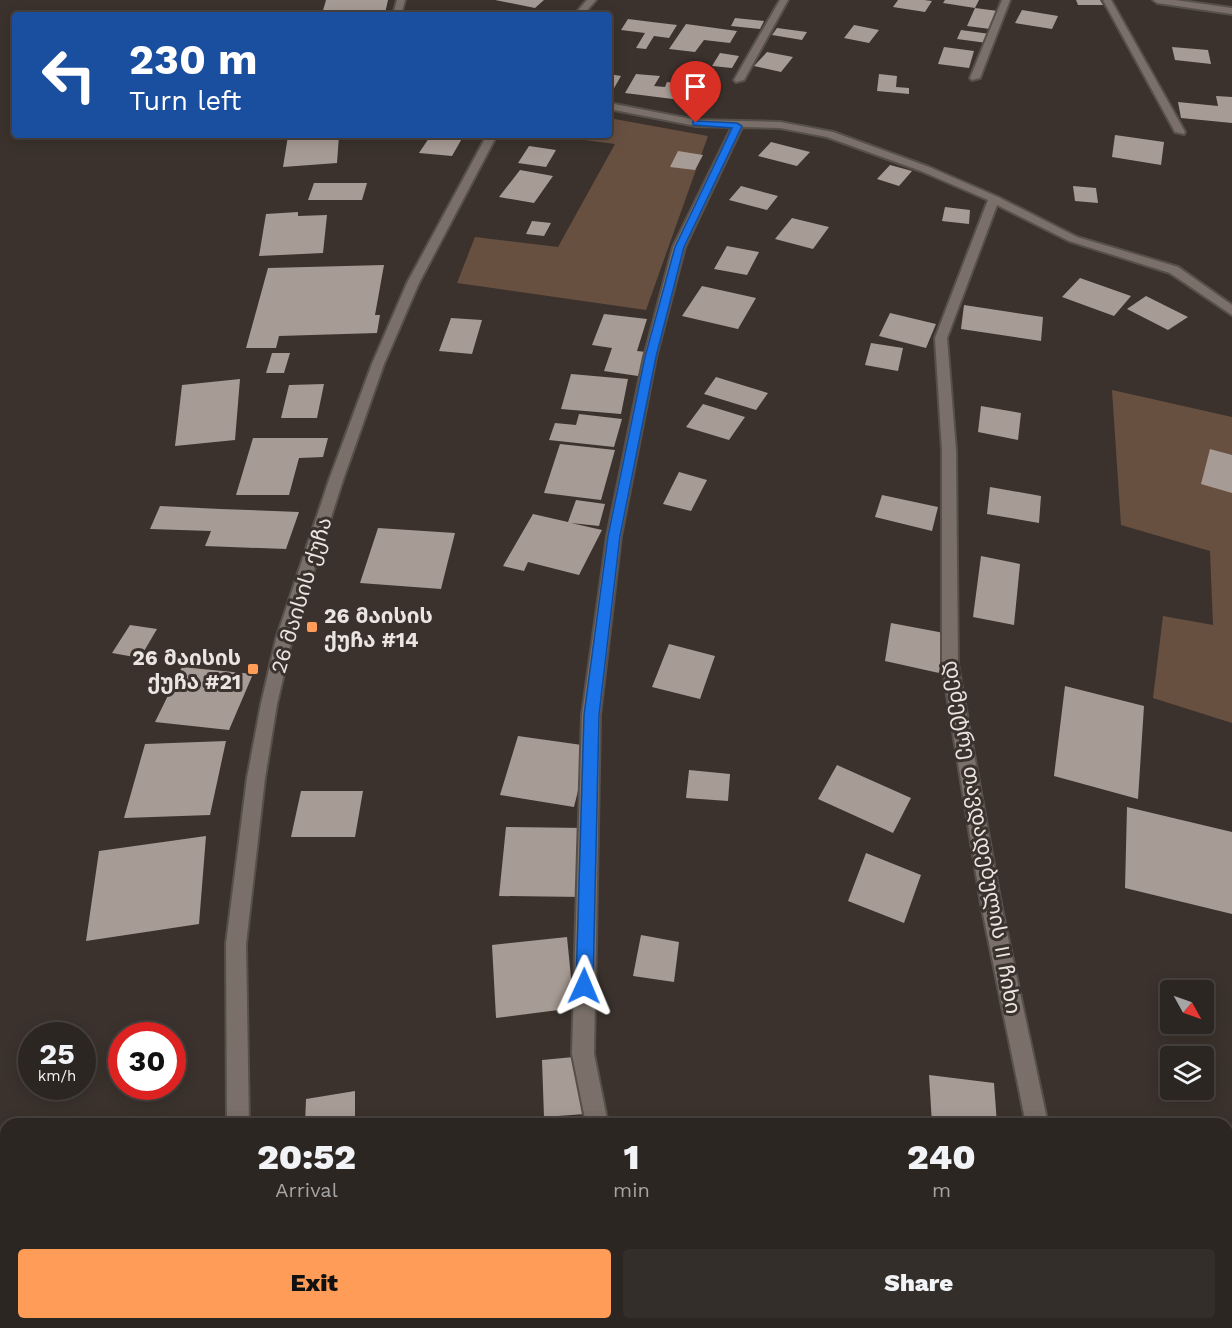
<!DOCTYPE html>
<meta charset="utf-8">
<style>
body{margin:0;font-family:"Work Sans","Noto Sans Georgian",sans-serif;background:#342e2a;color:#f1f3f6;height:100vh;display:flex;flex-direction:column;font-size:22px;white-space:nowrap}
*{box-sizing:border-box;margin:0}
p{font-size:20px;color:#a6a5a5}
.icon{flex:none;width:33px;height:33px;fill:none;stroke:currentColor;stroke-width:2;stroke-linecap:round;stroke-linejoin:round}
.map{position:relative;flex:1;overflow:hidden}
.side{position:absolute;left:0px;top:1118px;width:1233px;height:212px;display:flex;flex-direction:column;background:#2c2622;border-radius:18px 18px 0 0;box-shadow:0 3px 15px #0003,0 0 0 2px #484340}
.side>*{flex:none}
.hud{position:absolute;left:12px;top:12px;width:600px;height:126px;border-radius:6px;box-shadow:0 3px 15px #0003,0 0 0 2px #484340;background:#1a4fa0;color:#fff;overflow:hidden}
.needle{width:39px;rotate:130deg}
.controls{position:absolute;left:1160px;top:980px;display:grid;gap:12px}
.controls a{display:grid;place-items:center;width:54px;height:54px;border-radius:6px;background:#2c2622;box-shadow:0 3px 15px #0003,0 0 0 2px #484340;font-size:30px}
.speed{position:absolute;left:18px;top:1022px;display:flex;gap:12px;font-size:30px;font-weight:700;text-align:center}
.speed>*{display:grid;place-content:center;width:78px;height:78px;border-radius:50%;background:#2c2622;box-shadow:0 3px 15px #0003,0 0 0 2px #484340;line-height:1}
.speed small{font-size:15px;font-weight:400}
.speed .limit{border:9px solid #d22;background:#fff;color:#111}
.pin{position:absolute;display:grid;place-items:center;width:51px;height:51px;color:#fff;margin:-62px -26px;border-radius:50% 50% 50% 0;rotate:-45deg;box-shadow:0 0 6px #0007}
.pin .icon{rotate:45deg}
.me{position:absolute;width:66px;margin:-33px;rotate:1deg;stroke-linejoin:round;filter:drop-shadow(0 0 4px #0008)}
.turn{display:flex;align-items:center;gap:21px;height:126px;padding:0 18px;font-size:27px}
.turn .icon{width:78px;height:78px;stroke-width:2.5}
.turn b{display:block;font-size:42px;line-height:51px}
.eta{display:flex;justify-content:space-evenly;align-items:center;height:102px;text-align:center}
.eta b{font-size:36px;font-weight:800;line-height:42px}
.cta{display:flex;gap:12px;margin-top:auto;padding:12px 18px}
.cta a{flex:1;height:69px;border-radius:6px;background:#fe9c58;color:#111;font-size:24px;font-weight:800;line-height:69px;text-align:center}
.cta a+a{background:#342e2a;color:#f1f3f6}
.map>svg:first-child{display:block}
.green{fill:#685041}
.building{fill:#a79c95}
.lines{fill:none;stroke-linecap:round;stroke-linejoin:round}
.service-casing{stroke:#564f4a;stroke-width:4}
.minor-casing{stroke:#564f4a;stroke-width:4}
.tertiary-casing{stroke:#564f4a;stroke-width:4}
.service{fill:#7a7069;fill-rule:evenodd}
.minor{fill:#7a7069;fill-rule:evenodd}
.tertiary{fill:#7a7069;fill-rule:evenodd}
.route{fill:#1a73e8;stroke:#114b97;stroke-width:1.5}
.poi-dot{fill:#fe9c58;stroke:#3b322d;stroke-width:2}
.labels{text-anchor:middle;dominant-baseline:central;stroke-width:6;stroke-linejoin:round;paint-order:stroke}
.street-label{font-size:21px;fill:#ebe5e1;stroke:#3b322d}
.poi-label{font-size:21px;font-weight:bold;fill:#ebe5e1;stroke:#3b322d;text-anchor:start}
</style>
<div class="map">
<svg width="1232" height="1328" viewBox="0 0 1232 1328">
<rect width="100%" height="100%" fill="#3b322d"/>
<path class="green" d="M609,118L708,136L646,310L457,283L475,237L558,247L615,144L545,135H609Z
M1112,390L1232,417V723L1153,698L1163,616L1213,625L1210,551L1121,525Z"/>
<path class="building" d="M326,0H388L385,13L322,14Z
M495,0H544L535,8Z
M898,0H924L932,1L925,12L893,7Z
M945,0H979L975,8L943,3Z
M1076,0H1100L1103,5H1078Z
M975,8L998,11L990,29L967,26Z
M1022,10L1058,16L1052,29L1015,23Z
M735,18L764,21L760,29L731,26Z
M628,19L652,22L677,25L669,38L654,36L646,49L636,48L645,33L621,30Z
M686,24L737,31L730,43L704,40L695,52L669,49Z
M854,25L879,30L869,43L844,38Z
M777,28L807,32L802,40L772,35Z
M961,30L990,34L987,43L957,39Z
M944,47L974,51L969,68L938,64Z
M1172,47L1208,50L1211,64L1175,60Z
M767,52L793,57L781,72L754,66Z
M720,53L739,56L732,68L712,66Z
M609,74L621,76L613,90H609Z
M636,74L660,76L654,86L665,87L667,82L713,87L705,103L625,93Z
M879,74L897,76L896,87L909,88V94L877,91Z
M1216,96L1232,97V123L1181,118L1178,102L1218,106Z
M301,135H339L337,163L283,167L288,136Z
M431,135H464L452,156L419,153Z
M1115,135L1164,142L1161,165L1112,157Z
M771,142L810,152L797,166L758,156Z
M529,146L556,150L546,167L518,163Z
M678,151L703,155L695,170L670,167Z
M890,165L912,171L899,186L877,179Z
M520,170L553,176L534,203L499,197Z
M314,183H367L362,200H308Z
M741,186L778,196L767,210L729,200Z
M1073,186L1096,188L1098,203L1075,201Z
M945,207L970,210L969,224L942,221Z
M298,212V216L327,215L323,253L259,256L266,214Z
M792,218L829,227L813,249L775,239Z
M532,221L551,223L544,236L526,234Z
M727,246L759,252L747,275L714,269Z
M384,265L375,315H380L377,333L279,336L276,348H246L268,268Z
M1080,278L1131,296L1114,316L1062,297Z
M702,286L756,298L738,329L682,316Z
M1146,296L1188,317L1168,330L1127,309Z
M964,305L1043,317L1041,341L961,329Z
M890,313L936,324L926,348L879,336Z
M604,314L647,319L637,351L646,352L638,376L604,371L612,348L592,345Z
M451,318L482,320L472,354L439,351Z
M871,343L903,348L898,371L865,365Z
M272,353H290L284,373H266Z
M571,374L628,379L621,414L561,409Z
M716,377L768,393L756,410L704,394Z
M240,379L235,440L175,446L182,385Z
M324,384L317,418H281L289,385Z
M703,404L745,417L729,440L686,427Z
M981,406L1021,413L1018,440L978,432Z
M579,414L622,419L614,447L549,440L555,423L576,425Z
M253,438H328L323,457L299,458L289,495H236Z
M560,444L615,450L601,500L544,493Z
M1210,449L1232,455V493L1201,484Z
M679,472L707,480L691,511L663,504Z
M990,487L1041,496L1039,523L987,514Z
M882,495L938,507L932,531L875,517Z
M576,500L605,504L599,526L571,523L602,530L579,575L528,562L524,571L503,566L533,514L568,522Z
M160,506L220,509L299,512L286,549L205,546L211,531L150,529Z
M378,528L455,533L441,589L360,583Z
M981,556L1020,564L1014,625L973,617Z
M891,623L944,633L939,673L885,661Z
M130,625L157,629L140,658L112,653Z
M669,644L715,656L700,699L652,687Z
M182,667L253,674L229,730L155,722Z
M1065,686L1144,706L1138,799L1054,776Z
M518,736L589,746L574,807L500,795Z
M226,741L210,815L124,818L145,744Z
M837,765L911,798L893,833L818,799Z
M689,770L730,774L728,801L686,798Z
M301,791H363L355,837H291Z
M1127,807L1232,832V914L1125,888Z
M506,827L586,828L583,897L499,896Z
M206,836L199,924L86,941L99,851Z
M866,853L921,875L904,923L848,901Z
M641,935L679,942L674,982L633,976Z
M567,937L574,1008L496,1018L492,945Z
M595,1055L599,1113L544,1117L542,1060Z
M929,1075L994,1083L997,1124H932Z
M355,1091V1124H305L306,1099Z
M64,1323H163V1324L146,1328H63Z
M723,1323H813L815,1328H723Z"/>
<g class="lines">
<g class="service-casing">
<path id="service" d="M1103,0H1111L1185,132L1184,134L1175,132Z"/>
</g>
<g class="minor-casing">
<path id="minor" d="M397,0H405L401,15H393Z
M780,0H788L744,80L736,82L734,80Z
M1002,0H1010L980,78L972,80L970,78Z
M1153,0H1175L1232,8V14L1157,3Z
M609,103L696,120L780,122L833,132L929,167L998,197L1077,237L1178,267L1232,305V315L1170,273L1069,241L997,205L947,338L956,451L958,665L1001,904L1048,1124H1026L981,904L942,665V451L935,338L988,200L921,171L827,137L780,128L742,127L685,247L656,357L621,536L600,715L594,1054L608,1124H586L572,1054L582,715L607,536L644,357L673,247L732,127L696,126L609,109Z
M628,1323H652L653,1328H629Z
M1067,1323H1091L1092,1328H1068Z"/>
</g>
<g class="tertiary-casing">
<path id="tertiary" d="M587,0H596L583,15H574Z
M487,135H497L419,283L384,364L343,480L292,639L277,704L265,778L246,944L249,1124H227L226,944L247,778L261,704L276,639L329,480L372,364L407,283Z
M229,1323H253V1328H229Z"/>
</g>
<use href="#service" class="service"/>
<use href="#minor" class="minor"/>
<use href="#tertiary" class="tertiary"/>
</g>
<path class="route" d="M696,121L737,123L742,126L684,247L656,357L620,536L599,715L593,986L590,992L584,994L578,992L576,986L584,715L608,536L645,357L675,247L732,128L693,125V121Z"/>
<g class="poi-dot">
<rect x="306" y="621" width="12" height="12" rx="3"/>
<rect x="247" y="663" width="12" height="12" rx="3"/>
</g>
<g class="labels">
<g class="street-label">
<text transform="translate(301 595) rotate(-73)">26 მაისის ქუჩა</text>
<text transform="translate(983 837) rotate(80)">დემეტრე თავდადებულის II ჩიხი</text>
</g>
<g class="poi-label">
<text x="324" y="615">26 მაისის<tspan x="324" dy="24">ქუჩა #14</tspan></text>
<text x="241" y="657" text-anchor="end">26 მაისის<tspan x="241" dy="24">ქუჩა #21</tspan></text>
</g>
</g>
</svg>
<div class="controls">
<a><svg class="needle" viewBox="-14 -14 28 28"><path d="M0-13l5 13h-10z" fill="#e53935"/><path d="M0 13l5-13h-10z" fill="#a6a5a5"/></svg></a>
<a><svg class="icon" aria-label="layers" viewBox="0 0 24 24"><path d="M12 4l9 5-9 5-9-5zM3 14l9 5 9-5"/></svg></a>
</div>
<div class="speed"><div>25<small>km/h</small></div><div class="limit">30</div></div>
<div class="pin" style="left:696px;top:123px;background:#d93025"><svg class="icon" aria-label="arrive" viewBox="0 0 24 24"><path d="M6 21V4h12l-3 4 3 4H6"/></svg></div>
<svg class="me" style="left:584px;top:986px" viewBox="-20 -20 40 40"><path d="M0-17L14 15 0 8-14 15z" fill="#1a73e8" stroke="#fff" stroke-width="4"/></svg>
<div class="hud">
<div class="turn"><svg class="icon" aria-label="left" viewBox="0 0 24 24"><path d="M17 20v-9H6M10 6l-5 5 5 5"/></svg><div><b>230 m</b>Turn left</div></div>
</div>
<section class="side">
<div class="eta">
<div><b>20:52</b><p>Arrival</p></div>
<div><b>1</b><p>min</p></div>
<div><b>240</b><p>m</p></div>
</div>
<div class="cta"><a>Exit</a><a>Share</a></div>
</section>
</div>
